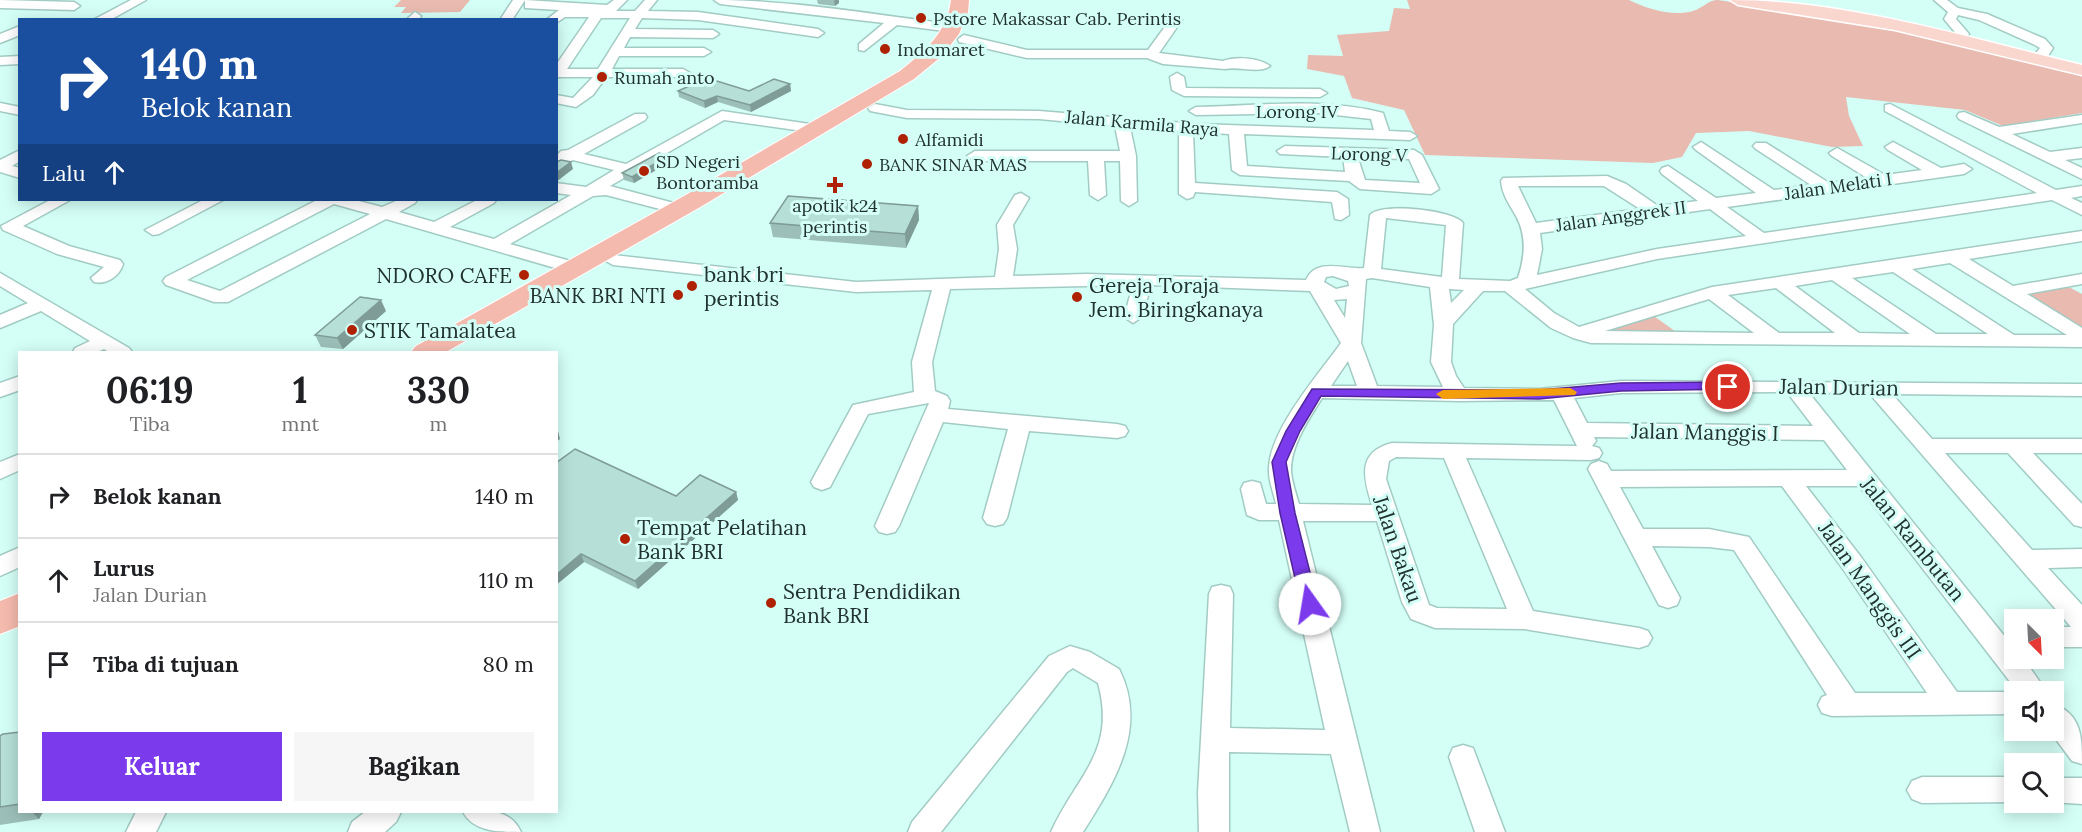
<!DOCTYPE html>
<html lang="id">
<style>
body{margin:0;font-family:Lora,serif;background:#f6f6f6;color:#202124;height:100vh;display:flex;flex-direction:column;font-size:22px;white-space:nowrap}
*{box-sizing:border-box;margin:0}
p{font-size:20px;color:#757577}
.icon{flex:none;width:33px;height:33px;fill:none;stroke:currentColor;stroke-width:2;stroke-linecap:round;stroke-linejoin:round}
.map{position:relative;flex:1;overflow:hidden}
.side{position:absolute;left:18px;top:351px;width:540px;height:462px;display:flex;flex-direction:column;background:#fff;border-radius:0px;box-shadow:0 3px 15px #0003}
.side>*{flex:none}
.hud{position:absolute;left:18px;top:18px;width:540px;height:183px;border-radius:0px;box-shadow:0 3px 15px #0003;background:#1a4fa0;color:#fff;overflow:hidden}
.needle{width:39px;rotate:156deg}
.fabs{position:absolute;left:2004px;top:609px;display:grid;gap:12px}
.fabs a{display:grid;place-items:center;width:60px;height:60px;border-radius:0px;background:#fff;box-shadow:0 3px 15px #0003;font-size:30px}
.pin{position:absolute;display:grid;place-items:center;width:51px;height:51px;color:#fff;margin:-26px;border:3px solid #fff;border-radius:50%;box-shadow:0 2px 6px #0007}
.me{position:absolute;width:66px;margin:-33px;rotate:347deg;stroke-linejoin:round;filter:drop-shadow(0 0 4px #0008)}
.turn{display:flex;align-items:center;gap:21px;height:126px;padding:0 24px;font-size:27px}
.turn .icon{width:78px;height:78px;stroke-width:2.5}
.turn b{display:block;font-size:42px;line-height:51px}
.then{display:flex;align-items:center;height:57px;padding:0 24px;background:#0003;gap:12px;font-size:22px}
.eta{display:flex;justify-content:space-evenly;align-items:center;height:102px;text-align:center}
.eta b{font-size:36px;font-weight:800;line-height:42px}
.primary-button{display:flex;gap:12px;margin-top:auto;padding:12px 24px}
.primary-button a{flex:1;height:69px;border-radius:0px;background:#7c3aed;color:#fff;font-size:24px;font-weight:800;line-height:69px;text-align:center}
.primary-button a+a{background:#f6f6f6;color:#202124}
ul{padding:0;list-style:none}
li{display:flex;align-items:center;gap:18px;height:84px;padding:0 24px;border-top:2px solid #e0e0e0}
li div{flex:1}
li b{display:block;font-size:22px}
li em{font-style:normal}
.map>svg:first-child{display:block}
.green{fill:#e8bab0}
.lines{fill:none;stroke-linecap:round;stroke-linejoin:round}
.minor-casing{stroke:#a2cbc4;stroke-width:3}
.major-casing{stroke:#fff;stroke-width:3}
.highway-casing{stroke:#fff;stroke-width:2}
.minor{fill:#fff;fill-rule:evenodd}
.major{fill:#f9d6ce;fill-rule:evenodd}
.highway{fill:#f5baae;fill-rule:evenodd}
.wall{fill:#9cc0b9}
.shaded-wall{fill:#7f9c96}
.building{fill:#b5dfd7;stroke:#7f9c96;stroke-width:1.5}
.route{fill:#7c3aed;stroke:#51269a;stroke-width:1.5}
.slow{fill:#f59e0b}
.poi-dot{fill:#ae2102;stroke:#d4fff7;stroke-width:2}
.labels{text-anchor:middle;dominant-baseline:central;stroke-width:6;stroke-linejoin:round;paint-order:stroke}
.far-poi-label{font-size:18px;fill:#21322f;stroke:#d4fff7;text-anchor:start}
.far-street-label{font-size:18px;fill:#21322f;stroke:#d4fff7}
.poi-label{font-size:21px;fill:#21322f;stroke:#d4fff7;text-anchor:start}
.street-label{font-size:21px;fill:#21322f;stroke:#d4fff7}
</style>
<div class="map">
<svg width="2082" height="832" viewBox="0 0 2082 832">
<rect width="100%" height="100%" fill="#d4fff7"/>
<path class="green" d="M401,0H470L460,12L401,13L406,7H394Z
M1407,0H1629C1648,9 1672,17 1693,11C1703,8 1708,0 1718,0L1856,21L2082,73V113L2003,126L1965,110L1846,97L1849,116L1863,146L1832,147L1749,131L1696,133L1682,157L1653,163L1425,155L1404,110L1352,98L1344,76L1307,69L1308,55L1343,56L1337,35L1389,31L1394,8L1410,9Z
M2067,286L2082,294V333L2020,296Z
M1651,314L1679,334L1591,332Z"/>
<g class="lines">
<g class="minor-casing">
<path id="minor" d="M0,0L74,2L80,6L74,10L0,8Z
M131,0H146L110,20H93Z
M513,0H525L512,20H500Z
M525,0L607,5L614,0H627L616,11H635L645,0H657L648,11L698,12L818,29L824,33L818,37L698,20L642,18L635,29L713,30L719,34L713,38L630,37L624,48H704L711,52L704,56H619L612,69H683L690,73L683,77H606L593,95L576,107L556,103V95L573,98L593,77H556V65L589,17H565L556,23V20H546L559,10L525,8ZM601,18H630L598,69H567Z
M714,0C794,0 874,15 953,24L959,28L953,32L897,25L864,51L859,50V44L884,23L720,4Z
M1934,0H1947L1958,8L1987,14L2045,39L2053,48L2048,56H2038L2036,53L2040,48L2035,45L1979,20L1958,15L1956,19L1969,34L1967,37H1959L1944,19L1948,12Z
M415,12L421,16L419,20H406Z
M1176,16L1182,20L1159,53L1223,61C1235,56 1260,58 1270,66C1260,74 1238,66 1225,69L1163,64L1147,58H1027L959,42L958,39L964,35L1027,50H1148L1172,17Z
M20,26V35L0,43V34Z
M20,56V64L0,65V57Z
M1177,73L1184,77L1186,88L1320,89L1327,93L1320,97L1184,96L1172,90L1170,77Z
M0,103L20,107V115L0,111Z
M875,104L907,110L1039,111L1197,124L1374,130L1371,119L1318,113L1196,115L1189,111L1196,107C1257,106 1323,97 1383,113L1389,131L1410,132L1417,136L1410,140L1244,134L1247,166L1345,172L1343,157L1280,154L1277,151L1285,146L1414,150L1422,155L1439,189L1431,194L1360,189L1349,181L1240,175L1232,170L1229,134L1193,132L1195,183L1337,192L1348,199L1349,215L1341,220L1335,219L1332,202L1195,192L1193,197L1187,199L1179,194V131L1130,127L1136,156L1137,201L1129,206L1121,201L1120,161H1104L1106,195L1098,200L1090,195L1088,161H975L967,156L975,151H1120L1115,126L1039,119L907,118L870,111L868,108ZM1358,158L1409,159L1420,183L1365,180Z
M1890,104L2056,190L2082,186V196L2071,198L2082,203V215L2052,200L1657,259L1525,289L1554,313L1579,327L1712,287L2082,231V241L1969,259L2013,286L2082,274V284L2027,294L2082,328V347L1591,343L1573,338L1551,328L1505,291H1483L1453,324L1451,362L1456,376L1464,388L1539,389L1621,381L2082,384V396L1892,394L1932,439H2082V453H2033L2082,504V527L2074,525L2008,453H1945L2032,550L2082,549V567L2048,568L2082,605V647H2054V627H2071L1869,393H1809L2014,648V658H2023L2047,692H2018L1859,486H1806L1861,557L1957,692H2014V714L1832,716L1822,713L1818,705L1822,697L1827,695L1734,550L1709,547L1652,546L1680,598L1677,605L1668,608L1659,605L1588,469L1591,464L1599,461L1607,464L1611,471L1847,470L1824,440L1594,437L1596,441L1592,446L1599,448L1602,453L1599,458L1591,460L1466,458L1533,611L1639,628L1648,631L1652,638L1648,645L1639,648L1524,629L1435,628L1411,619L1402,602L1377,521H1303L1380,832H1350L1331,754L1229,752V832H1199L1198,793L1209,594L1212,587L1221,585L1230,587L1233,594L1230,728L1325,730L1279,520H1259L1247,515L1241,489L1244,483L1252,481L1260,483L1266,504H1276C1274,494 1269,482 1269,472C1267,432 1319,374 1341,343L1310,291L1151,285L1142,317L1133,323L1124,317L1133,285L950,289L932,362L935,391L947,396L950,401L948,409L1117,424L1125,426L1128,431L1125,436L1117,438L1029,431L1007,518L1003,524L995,526L987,524L983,518L1008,429L943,422L899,526L895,532L887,534L879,532L875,526L929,403L868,414L830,487L822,490L814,487L811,482L853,405L914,392L912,362L932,290L856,292L613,265L604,260L613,255L856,282L995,277L999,249L997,225L1015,195L1021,193L1029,198L1013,225L1017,249L1013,276L1086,274L1306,280C1316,257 1345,270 1364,268L1370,215C1380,202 1454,210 1463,223L1459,279L1510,281L1518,278C1525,257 1527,236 1516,216C1510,205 1502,195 1501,181L1503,178L1607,176L1626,184L1658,206L1698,201L1662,174L1660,171L1662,168L1668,166L1716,198L1756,193L1696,150L1693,147L1701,142L1774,190L1811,185L1756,149L1753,146L1756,143H1766L1829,183L1867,178L1832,156L1829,153L1837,148L1885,175L1922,170L1888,150L1885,147L1893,142L1941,168L1964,164L1972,169L1964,174L1727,207L1764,233L2037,193L1885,111V105ZM1518,186H1604L1640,209L1536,223ZM1710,209L1746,236L1657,249L1537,275L1542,249L1540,233ZM1386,218L1446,225L1442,277L1381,269ZM1950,263L2067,335H2014L1912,269ZM1893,272L1988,334H1936L1852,278ZM1333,276L1348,281L1349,286L1336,289L1324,282L1326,277ZM1372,278L1430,287L1434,325L1431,362L1443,387L1377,386L1361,343L1366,279ZM1832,280L1910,334L1859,333L1795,286ZM1776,288L1835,333H1779L1728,295ZM1449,289H1450L1464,290L1451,303ZM1347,299L1345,318L1334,300ZM1709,299L1754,333L1605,331ZM1348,361L1357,386H1331ZM1787,392L1813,426L1587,423L1574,398L1621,393ZM1322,398L1459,401L1554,400L1577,446L1392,443C1357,452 1363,477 1372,505L1299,504C1296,494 1292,482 1291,472C1290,446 1309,419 1322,398ZM1396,457L1444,458L1507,609L1437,608L1429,605L1386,479L1389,461ZM1782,486L1843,569L1927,693H1855L1749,537L1709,529H1643L1620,487Z
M722,111L817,125L824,129L817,133L724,120L610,186L685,206L687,209L685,212L679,214L606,195L593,196L510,244L581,264L584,268L581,272H569L386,219L228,302H214L166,285L163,281L166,277L317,200H355L382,207L398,200H417L415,203L399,212L434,222L477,200H496L494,203L450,227L494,239L571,195L556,193V183L586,187L614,170L573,160L556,168V156L561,151L568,150L635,114H645L647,117L645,120L584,154L626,164ZM334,204L370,214L220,291L187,280Z
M1964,112L1999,127L2082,115V123L2012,134L2050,152L2082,148V158L2065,160L2082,168V179L1959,119L1957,116L1959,113Z
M20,150V161L12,166L20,168V178L0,172V160Z
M50,200H70L23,226L69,246L120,260L123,264C120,276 106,285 94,282L91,278L104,267L57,254L3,230L1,226Z
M203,200H223L159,234L153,235L145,230Z
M0,273L129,348L132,352H109L104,349L97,352H73L75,348L90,341L41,311L0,328V315L28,303L0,286Z
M20,376V390L0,397V383Z
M20,454V470L0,479V462Z
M20,547V567L0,576V556Z
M1070,646L1090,652L1119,669C1149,728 1114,783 1083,832H1051C1076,776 1117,752 1098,683L1073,668L1067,672L941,832H908L912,822L1049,656Z
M2054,704C2082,715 2082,738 2082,764L2072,761L2049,730H2054Z
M1463,745L1473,748L1505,832H1475L1449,757L1453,748Z
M1922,777H2014L2015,802L1922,803L1912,799L1907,790L1912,781Z
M2054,778H2082V804L2050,802H2054Z
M136,812H166L156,832H126Z
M365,812H401L396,822L385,832H348L352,822Z
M463,812C486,810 510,808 521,832C498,832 474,832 463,812Z"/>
</g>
<g class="major-casing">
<path id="major" d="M1730,0C1847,0 1969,38 2082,65V75L1895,30L1738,5Z"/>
</g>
<g class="highway-casing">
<path id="highway" d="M951,0H969L968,12L959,34L942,56L914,79L702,206L446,352H411L416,346L684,196L900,71C925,51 947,33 951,0Z
M20,593V626L0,634V601Z"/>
</g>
<use href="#minor" class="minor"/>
<use href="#major" class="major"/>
<use href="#highway" class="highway"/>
</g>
<path class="wall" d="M817,0H839V3L835,6L818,4Z
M790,84L791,91L751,112L718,102L705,108L679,97L678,91H749Z
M668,156L670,162L634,183L624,180L622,173Z
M918,206L919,220L906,248L773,237L770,223Z
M386,311L343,349L321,347L315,335Z
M556,463L676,496L736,492L738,500L638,589L584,562L556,585Z
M20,732V812H43L39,819L0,825V736Z"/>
<path class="shaded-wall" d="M835,0H839V3L835,6L834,1Z
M790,84L791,91L751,112L750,105Z
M717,96L718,102L705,108L704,101Z
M668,156L670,162L634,183L632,177Z
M571,162L573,169L556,182V173Z
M918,206L919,220L906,248L905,234Z
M381,300L386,311L343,349L337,338Z
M558,431L560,439L556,442V432Z
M736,492L738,500L638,589L635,581Z
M581,554L584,562L556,585V575Z
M32,812H43L39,819Z"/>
<path class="building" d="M707,78L749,91L774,79L790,84L750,105L717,96L704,101L678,91Z
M659,153L668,156L632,177L622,173Z
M561,160L571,162L556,173V162Z
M788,196L918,206L905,234L770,223Z
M360,297L381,300L337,338L315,335Z
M575,449L676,496L700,475L736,492L635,581L581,554L556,575V463Z
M20,732V804L0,807V736L3,734Z"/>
<path class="route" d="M1728,382L1735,387L1733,389L1621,391L1539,399L1321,396L1300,431L1286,462L1295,513L1318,604L1310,611L1301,604L1280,513L1272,462L1286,431L1312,389L1539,390L1621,383Z"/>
<path class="slow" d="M1570,388L1577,392L1575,395L1443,399L1436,394L1443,390Z"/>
<g class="poi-dot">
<circle cx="921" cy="18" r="6"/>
<circle cx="885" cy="49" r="6"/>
<circle cx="602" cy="77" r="6"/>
<circle cx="903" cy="139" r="6"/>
<circle cx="867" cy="164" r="6"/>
<circle cx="644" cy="171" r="6"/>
<path d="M832 176h6v6h6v6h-6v6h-6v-6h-6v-6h6z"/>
<circle cx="524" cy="275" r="6"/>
<circle cx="692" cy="286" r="6"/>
<circle cx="678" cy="295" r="6"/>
<circle cx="1077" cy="297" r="6"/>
<circle cx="352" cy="330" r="6"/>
<circle cx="625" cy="539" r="6"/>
<circle cx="771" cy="603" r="6"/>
</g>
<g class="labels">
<g class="far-poi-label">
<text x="933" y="18">Pstore Makassar Cab. Perintis</text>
<text x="897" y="49">Indomaret</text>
<text x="614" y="77">Rumah anto</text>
<text x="915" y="139">Alfamidi</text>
<text x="656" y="161">SD Negeri<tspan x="656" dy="21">Bontoramba</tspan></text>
<text x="879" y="164">BANK SINAR MAS</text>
<text x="835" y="205" text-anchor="middle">apotik k24<tspan x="835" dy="21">perintis</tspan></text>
</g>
<g class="far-street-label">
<text x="1297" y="111">Lorong IV</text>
<text transform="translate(1142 123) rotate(5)">Jalan Karmila Raya</text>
<text transform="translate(1369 154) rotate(2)">Lorong V</text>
<text transform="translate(1838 186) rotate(-8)">Jalan Melati I</text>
<text transform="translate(1621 216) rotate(-8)">Jalan Anggrek II</text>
</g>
<g class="poi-label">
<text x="704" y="274">bank bri<tspan x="704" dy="24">perintis</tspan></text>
<text x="512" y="275" text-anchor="end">NDORO CAFE</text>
<text x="1089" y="285">Gereja Toraja<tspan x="1089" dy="24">Jem. Biringkanaya</tspan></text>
<text x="666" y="295" text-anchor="end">BANK BRI NTI</text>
<text x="364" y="330">STIK Tamalatea</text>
<text x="637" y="527">Tempat Pelatihan<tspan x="637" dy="24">Bank BRI</tspan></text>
<text x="783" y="591">Sentra Pendidikan<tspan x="783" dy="24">Bank BRI</tspan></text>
</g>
<g class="street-label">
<text transform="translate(1839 387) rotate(1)">Jalan Durian</text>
<text transform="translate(1705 432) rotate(1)">Jalan Manggis I</text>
<text transform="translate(1913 539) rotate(51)">Jalan Rambutan</text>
<text transform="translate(1398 549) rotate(71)">Jalan Bakau</text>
<text transform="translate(1870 590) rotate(55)">Jalan Manggis III</text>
</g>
</g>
</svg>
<div class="fabs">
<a><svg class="needle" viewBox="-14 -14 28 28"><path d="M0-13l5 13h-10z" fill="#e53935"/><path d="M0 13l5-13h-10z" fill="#757577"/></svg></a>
<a><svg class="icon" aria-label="sound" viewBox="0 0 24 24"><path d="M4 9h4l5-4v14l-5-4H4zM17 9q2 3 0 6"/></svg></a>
<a><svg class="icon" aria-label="search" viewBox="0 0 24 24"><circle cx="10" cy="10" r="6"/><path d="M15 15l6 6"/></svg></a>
</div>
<div class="pin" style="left:1728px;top:387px;background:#d93025"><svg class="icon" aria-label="arrive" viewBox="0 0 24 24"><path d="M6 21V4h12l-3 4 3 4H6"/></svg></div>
<svg class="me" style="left:1310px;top:604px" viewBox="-20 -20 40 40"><circle r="19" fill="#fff"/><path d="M0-13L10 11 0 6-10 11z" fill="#7c3aed"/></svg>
<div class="hud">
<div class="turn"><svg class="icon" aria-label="right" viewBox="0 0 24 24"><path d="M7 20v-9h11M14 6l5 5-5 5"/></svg><div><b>140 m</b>Belok kanan</div></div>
<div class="then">Lalu<svg class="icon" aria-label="ahead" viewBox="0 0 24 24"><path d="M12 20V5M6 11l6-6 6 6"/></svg></div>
</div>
<section class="side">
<div class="eta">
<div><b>06:19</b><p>Tiba</p></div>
<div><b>1</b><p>mnt</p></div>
<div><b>330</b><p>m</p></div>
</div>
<ul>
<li><svg class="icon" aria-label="right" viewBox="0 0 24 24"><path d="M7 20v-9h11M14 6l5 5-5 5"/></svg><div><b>Belok kanan</b></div><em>140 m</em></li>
<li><svg class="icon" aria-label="ahead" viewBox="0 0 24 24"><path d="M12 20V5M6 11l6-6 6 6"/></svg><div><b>Lurus</b><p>Jalan Durian</p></div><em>110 m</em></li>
<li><svg class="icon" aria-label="arrive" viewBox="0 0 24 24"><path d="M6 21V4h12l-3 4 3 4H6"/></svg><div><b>Tiba di tujuan</b></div><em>80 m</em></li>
</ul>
<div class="primary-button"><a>Keluar</a><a>Bagikan</a></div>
</section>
</div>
